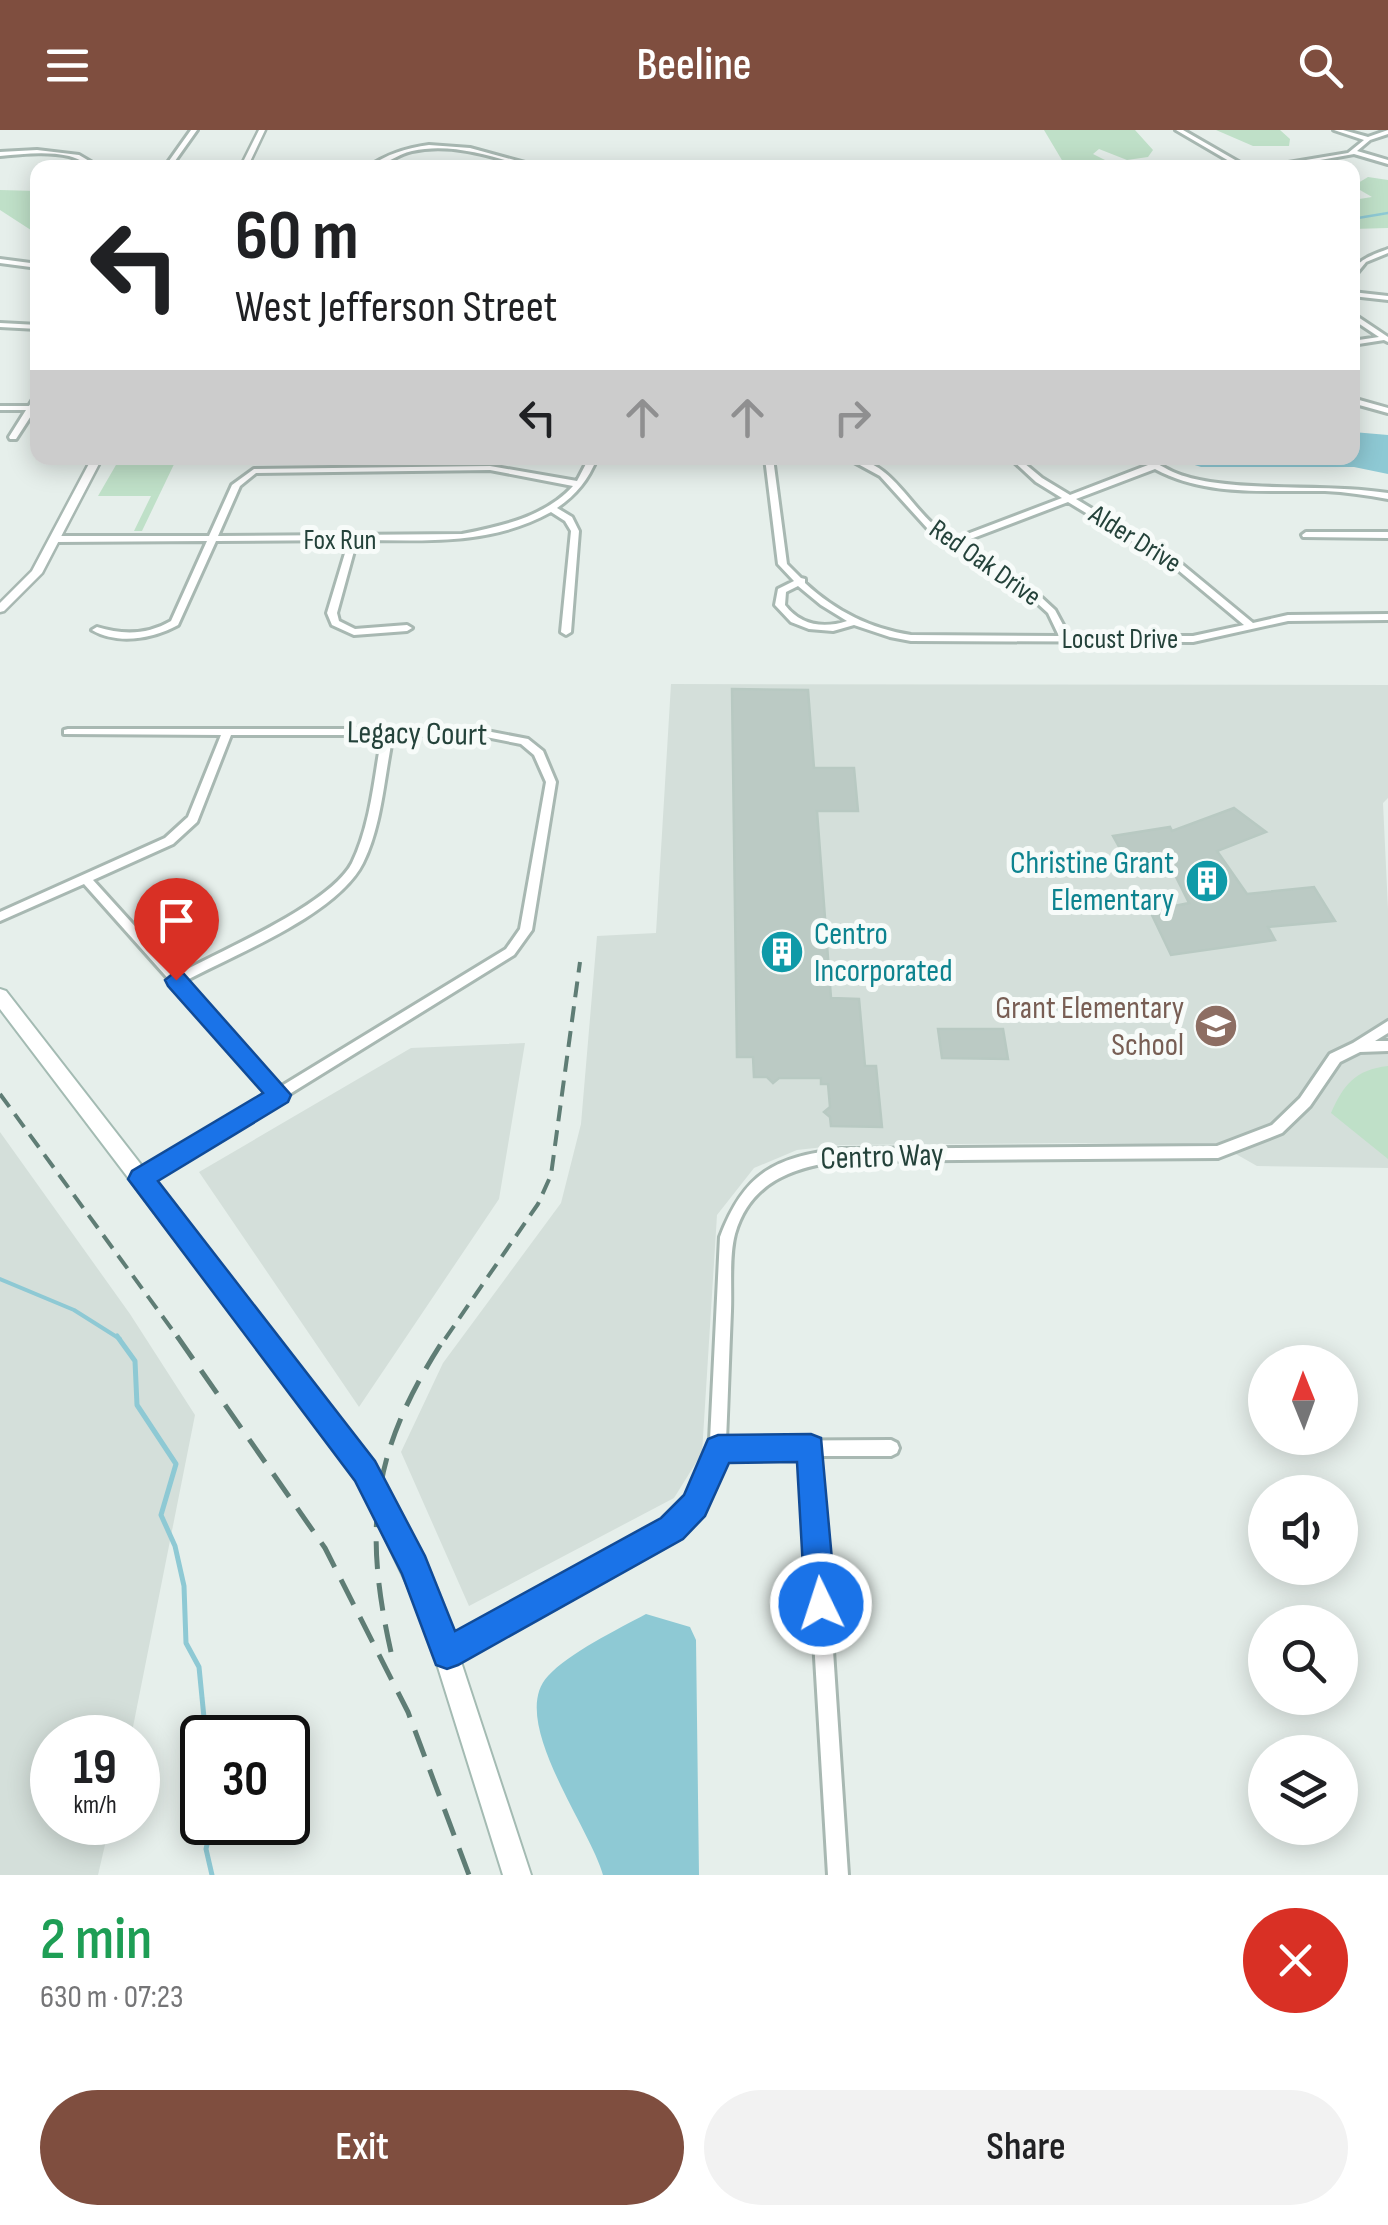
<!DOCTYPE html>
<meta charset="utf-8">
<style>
body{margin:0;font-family:"Sofia Sans Condensed",sans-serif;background:#f2f2f2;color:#202124;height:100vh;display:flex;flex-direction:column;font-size:38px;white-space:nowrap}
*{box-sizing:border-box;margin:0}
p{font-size:32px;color:#757577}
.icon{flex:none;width:55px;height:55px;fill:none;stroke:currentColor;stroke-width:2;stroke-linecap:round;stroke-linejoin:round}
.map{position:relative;height:1745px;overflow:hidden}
.details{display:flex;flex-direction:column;background:#fff;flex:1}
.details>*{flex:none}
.banner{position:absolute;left:30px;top:30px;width:1330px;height:305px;border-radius:20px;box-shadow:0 5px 25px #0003;background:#fff;color:#202124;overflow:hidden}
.needle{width:65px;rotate:359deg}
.controls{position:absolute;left:1248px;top:1215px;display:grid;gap:20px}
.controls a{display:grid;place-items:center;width:110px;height:110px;border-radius:50%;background:#fff;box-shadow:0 5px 25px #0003;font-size:50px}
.speed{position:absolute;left:30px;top:1585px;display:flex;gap:20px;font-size:50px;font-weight:700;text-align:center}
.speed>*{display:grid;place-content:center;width:130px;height:130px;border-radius:50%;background:#fff;box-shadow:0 5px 25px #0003;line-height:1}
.speed small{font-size:25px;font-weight:400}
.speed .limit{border:5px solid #111;border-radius:15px;background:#fff;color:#111}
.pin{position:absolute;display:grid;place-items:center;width:85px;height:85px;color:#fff;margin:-102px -42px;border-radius:50% 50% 50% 0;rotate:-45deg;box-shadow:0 0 10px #0007}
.pin .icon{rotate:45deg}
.me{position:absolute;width:110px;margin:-55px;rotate:356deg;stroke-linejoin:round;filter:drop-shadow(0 0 8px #0008)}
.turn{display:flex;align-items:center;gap:35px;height:210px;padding:0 40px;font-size:45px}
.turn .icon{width:130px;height:130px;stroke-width:2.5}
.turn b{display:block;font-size:70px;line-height:85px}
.lanes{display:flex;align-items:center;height:95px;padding:0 40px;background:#0003;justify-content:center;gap:50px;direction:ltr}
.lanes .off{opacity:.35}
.round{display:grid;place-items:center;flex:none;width:105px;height:105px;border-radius:52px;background:#f2f2f2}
.summary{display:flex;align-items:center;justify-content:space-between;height:170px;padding:0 40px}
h1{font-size:60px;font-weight:600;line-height:75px;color:#1e9e55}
.button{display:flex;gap:20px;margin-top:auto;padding:20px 40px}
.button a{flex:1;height:115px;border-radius:60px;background:#7f4e3f;color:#fff;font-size:40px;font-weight:600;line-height:115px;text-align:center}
.button a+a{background:#f2f2f2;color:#202124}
header{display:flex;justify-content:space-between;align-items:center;height:130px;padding:0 40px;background:#7f4e3f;color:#fff;font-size:45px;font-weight:600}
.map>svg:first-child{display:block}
.built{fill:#d4dfda}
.green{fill:#bfe0c8}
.water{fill:#8ec9d4}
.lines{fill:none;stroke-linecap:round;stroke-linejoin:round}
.stream-far2{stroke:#8ec9d4;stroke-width:2.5}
.stream-far1{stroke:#8ec9d4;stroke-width:4}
.stream{stroke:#8ec9d4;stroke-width:5}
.building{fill:#bbcac4;stroke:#b8c9c2;stroke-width:2.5}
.minor-casing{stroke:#a8b8b2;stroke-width:6}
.tertiary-casing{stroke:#a8b8b2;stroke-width:5}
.secondary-casing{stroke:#a4bbb3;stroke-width:4}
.minor{fill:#fff;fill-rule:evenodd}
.tertiary{fill:#fff;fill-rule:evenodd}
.secondary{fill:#fff;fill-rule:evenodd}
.rail-far1{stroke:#5f7d75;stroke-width:4;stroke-dasharray:16 9;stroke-linecap:butt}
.rail{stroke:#5f7d75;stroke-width:5;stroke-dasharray:28 14;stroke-linecap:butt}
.route{fill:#1a73e8;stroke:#114b97;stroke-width:2.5}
.labels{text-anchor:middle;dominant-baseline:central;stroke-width:10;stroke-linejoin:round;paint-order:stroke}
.far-street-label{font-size:28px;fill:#24423a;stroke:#f7fbf9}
.street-label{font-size:32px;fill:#24423a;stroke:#f7fbf9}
.culture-label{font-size:32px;fill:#0d838f;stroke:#f7fbf9;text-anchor:end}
.education-label{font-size:32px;fill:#785e54;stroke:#f7fbf9;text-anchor:end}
</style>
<header><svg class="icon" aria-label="menu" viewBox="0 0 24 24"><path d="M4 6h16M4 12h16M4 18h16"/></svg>Beeline<svg class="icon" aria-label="search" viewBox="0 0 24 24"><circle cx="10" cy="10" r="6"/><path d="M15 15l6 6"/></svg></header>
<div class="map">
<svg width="1388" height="1745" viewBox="0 0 1388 1745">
<rect width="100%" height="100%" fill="#e6efeb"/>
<path class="built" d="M671,554L1388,555V668L1383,673L1388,779V1038L1257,1036L1220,1015L1070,1013L842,1015L797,1020L754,1038L717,1085L702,1323L674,1368L469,1476L401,1322L443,1233L561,1073L581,994L597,806L656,803Z
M525,913L499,1069L359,1277L199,1042L411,918Z
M0,1002L130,1184L195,1285L131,1607L52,1608V1692L110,1693L98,1745H0Z"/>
<path class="green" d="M1044,0H1135L1153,20L1148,27L1127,30L1099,19L1093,24L1119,37H1066Z
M1216,0H1280L1290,9L1289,16H1253Z
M1368,47L1388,50V98L1353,99V70L1372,67L1353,56Z
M0,60L37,61V104L0,80Z
M120,328H177L142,401H134L151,366H98Z
M1388,936V1029L1331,983C1344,954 1355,940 1388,936Z"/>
<path class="water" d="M1353,302L1388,305V344L1354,337H1201L1173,328H1352Z
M646,1484L690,1497L696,1510L699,1745H603C590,1697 507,1589 548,1546C569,1523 618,1499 646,1484Z"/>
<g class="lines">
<path class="stream-far2" d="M1352,89L1388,83"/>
<path class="stream-far1" d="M0,1149L74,1180L120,1209"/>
<path class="stream" d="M117,1206L135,1231L137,1275L176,1334L161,1385L175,1416L184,1456L186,1513L199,1537L206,1608
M212,1692L206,1719L212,1745"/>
</g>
<path class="building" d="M732,559L808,560L814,638H854L858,681H817L831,868L859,869L865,936H876L882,997L831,996L830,987L824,982L830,977L828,954H821V948H779L773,953L767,947H754L753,927H737Z
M1234,678L1266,702L1217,721L1247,764L1314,757L1335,791L1268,797L1275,810L1171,825L1150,781L1189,773L1167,729L1128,733L1113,706L1170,697L1172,701Z
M938,899H1003L1008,929L942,928Z"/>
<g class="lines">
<g class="minor-casing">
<path id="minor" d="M191,0H197L170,38H164Z
M1176,0H1183L1249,38H1241Z
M1334,0H1343L1368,7L1388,0V4L1370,10L1357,21L1388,30V34L1354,24L1275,38H1258L1348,23L1364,10Z
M429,15L470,18L536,36L532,38C494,27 452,12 412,21C397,24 383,37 367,38C387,24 406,18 429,15Z
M37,20L79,25L101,38C89,36 80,29 69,26C46,21 23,24 0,26V22Z
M1388,119V123L1366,132L1352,149C1353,130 1373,125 1388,119Z
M0,129L38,134V138L0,133Z
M1352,162L1388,166V170L1352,166Z
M1352,183L1388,207V212L1384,210L1352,215V211L1379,207L1352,189Z
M0,193L38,195V199L0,197Z
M35,266H38V275L16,309H10L9,307L26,280H0V276H29Z
M1352,268L1388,278V283L1352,273Z
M589,328H597C588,350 577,364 557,378L572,387L579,401L571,502L566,505L561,502L571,401L565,391L551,382C490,416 424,410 357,410L337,483L339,491L355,499L407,495L412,498L407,501L354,505L332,495L327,483L349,410L216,411L178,495C152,509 118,515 92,500L97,497C123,505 147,505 171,491L207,411L56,412L52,409L56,406H209L232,355L254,339L490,336L577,351ZM490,340L573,356C545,387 502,396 462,404L218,406L240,356L256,343Z
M765,328H773L787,434L801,448L805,449V453C835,481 871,499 911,505L1059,506L1048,483L1036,472L928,399L880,346L847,328C888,328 907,372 934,395C940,400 948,404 954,409L1062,368L1036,352L1010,328H1018L1042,348L1070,365L1148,335L1137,328C1151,328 1160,336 1173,342C1184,347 1198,350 1210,352C1269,361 1329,354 1388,363V369C1367,365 1346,362 1325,361C1267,360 1207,367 1155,339L1076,369L1178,431L1253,493L1288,485L1388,484V490L1288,491L1193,512L911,511L890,507L854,495L833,501L809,499L791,492L775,475L778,459L794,451L778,434ZM1068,372L1172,435L1244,495L1193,506H1069L1055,480L1042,468L960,413ZM798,456L821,475L847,491C823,499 800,495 785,475L786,462Z
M1306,402H1388V408L1303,407L1302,405Z
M68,599H476L528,609L543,621L556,652L532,800L514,825L146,1053L141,1055L136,1053L134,1049L136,1045L270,963L84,754L0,791V782L165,708L188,687L221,605L64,604V600ZM231,605H382C374,647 371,694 352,733C330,775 222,820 178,844L93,750L173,714L197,692ZM393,605H476L521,614L534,625L546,652L520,799L506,819L280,957L185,851C235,824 337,785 363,733C382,695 384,647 393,605Z
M1388,891V903L1375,911H1388V921L1360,922L1340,932L1310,976L1282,1003L1218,1028L841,1031C793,1037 750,1052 735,1104C729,1126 732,1158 731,1181C729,1224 728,1268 726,1311L891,1310L897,1313L899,1318L897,1323L891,1326H820L848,1745H828L803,1326L725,1327L723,1338L701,1382L663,1415L453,1529L447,1532L441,1529L438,1523L441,1517L651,1403L689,1370L709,1331L720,1107C744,1043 775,1027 841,1019L1217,1016L1272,995L1300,968L1330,924L1353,913Z"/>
</g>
<g class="tertiary-casing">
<path id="tertiary" d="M259,0H265L247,38H240Z
M92,328H102L42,443L4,481L0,482V473L32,441Z"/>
</g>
<g class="secondary-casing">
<path id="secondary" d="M0,859L6,861L373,1333L445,1483L531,1745H503L422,1486L357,1349L0,879Z"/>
</g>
<use href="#minor" class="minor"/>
<use href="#tertiary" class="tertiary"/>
<use href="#secondary" class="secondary"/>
<path class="rail-far1" d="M0,964L179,1209
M445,1209L538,1074L551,1045L580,832"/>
<path class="rail" d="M177,1206L325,1418L408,1582L469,1745
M391,1522C362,1393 373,1318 446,1206"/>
</g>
<path class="route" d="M176,841L184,844L291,965L288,972L158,1051L375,1331L425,1426L455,1501L661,1388L684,1365L708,1309L718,1305L811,1304L821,1308L836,1474L832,1485L821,1489L810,1485L805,1474L797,1332L729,1333L705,1386L683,1409L458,1535L447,1539L436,1535L402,1444L355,1351L128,1049L132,1041L263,963L168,856L165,850Z"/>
<defs>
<g id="building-disc" transform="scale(2.25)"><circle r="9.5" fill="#0f9aa8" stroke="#f7fbf9"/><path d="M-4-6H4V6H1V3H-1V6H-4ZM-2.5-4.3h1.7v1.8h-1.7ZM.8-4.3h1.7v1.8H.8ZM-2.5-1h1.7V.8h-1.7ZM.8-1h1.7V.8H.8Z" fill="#fff"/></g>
<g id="school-disc" transform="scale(2.25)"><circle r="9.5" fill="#8d6e63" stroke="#f7fbf9"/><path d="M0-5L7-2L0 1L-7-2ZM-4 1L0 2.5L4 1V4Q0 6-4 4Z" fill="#fff"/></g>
</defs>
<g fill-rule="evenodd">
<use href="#building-disc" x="1207" y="751"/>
<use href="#building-disc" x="782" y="822"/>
<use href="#school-disc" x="1216" y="896"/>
</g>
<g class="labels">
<g class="far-street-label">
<text transform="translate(1135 409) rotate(32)">Alder Drive</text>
<text x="340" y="410">Fox Run</text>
<text transform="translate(985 433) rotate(35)">Red Oak Drive</text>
<text x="1120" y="509">Locust Drive</text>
</g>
<g class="street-label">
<text transform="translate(417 604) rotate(1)">Legacy Court</text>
<text transform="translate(882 1027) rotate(-2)">Centro Way</text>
</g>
<g class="culture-label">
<text x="1174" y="733">Christine Grant<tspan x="1174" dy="37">Elementary</tspan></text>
<text x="814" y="804" text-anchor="start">Centro<tspan x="814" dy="37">Incorporated</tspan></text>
</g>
<g class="education-label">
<text x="1184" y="878">Grant Elementary<tspan x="1184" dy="37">School</tspan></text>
</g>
</g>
</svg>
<div class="controls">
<a><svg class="needle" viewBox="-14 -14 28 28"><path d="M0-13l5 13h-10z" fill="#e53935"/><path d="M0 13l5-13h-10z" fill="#757577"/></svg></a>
<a><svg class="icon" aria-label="sound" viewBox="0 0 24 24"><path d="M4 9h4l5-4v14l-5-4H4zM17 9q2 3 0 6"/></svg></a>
<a><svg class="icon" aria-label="search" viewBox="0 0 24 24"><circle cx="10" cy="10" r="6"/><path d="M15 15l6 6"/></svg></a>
<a><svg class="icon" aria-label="layers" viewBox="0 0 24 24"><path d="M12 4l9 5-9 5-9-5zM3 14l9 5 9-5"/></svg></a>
</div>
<div class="speed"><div>19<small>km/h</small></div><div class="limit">30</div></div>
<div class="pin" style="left:176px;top:850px;background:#d93025"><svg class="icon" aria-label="arrive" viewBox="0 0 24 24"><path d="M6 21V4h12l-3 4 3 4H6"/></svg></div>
<svg class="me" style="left:821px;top:1474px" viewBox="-20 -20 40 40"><circle r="17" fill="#1a73e8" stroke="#fff" stroke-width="3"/><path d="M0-11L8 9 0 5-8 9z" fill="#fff"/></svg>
<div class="banner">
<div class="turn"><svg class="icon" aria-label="left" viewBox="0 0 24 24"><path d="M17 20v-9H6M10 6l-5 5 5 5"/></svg><div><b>60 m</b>West Jefferson Street</div></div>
<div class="lanes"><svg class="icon" aria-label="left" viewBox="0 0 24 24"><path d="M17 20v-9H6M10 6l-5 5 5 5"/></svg><svg class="icon off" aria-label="ahead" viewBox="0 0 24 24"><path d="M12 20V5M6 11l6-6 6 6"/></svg><svg class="icon off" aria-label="ahead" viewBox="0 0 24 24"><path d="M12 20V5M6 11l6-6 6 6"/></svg><svg class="icon off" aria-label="right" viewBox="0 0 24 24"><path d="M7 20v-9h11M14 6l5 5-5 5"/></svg></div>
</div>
</div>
<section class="details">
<div class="summary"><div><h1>2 min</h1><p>630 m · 07:23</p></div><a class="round" style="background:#d93025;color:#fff"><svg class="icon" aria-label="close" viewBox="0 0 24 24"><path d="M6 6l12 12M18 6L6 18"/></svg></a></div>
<div class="button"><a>Exit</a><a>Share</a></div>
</section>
